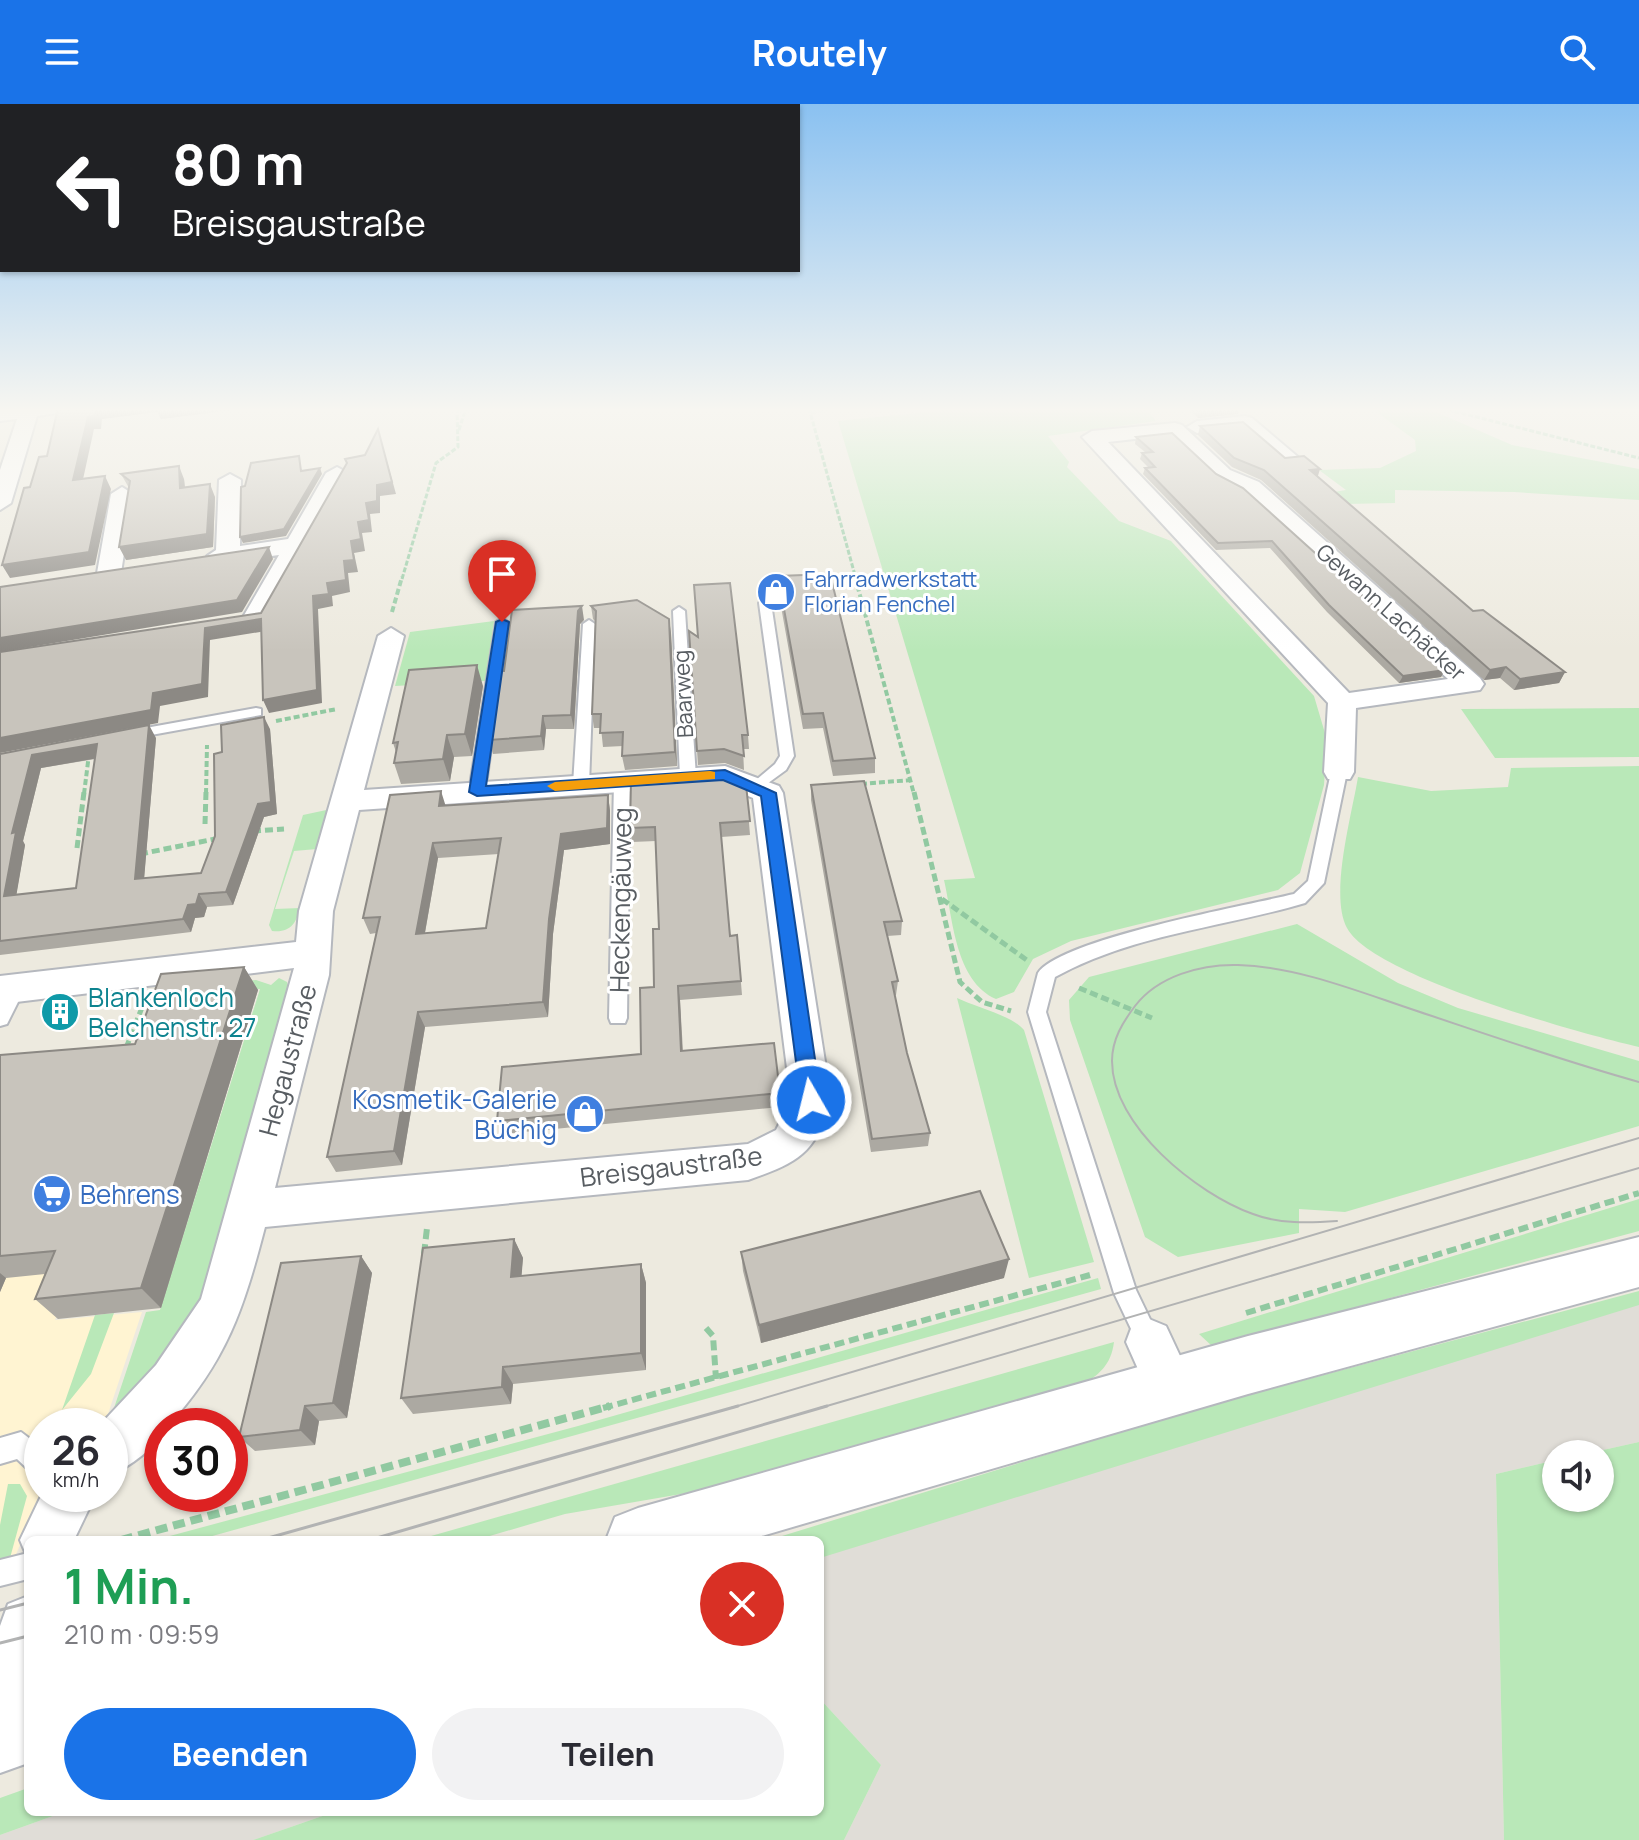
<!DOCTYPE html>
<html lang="de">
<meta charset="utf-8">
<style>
body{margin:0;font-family:Manrope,sans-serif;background:#f2f2f3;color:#2b2b33;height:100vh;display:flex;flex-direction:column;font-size:30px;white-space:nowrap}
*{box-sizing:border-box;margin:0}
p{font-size:26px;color:#7c7c81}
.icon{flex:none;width:44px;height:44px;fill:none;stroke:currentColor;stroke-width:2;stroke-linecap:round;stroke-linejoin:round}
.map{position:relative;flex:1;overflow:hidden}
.side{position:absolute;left:24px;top:1432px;width:800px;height:280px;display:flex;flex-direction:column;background:#fff;border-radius:12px;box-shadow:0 2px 6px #0004}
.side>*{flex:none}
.banner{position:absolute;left:0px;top:0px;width:800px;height:168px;box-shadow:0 2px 6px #0004;background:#202124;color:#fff;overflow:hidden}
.controls{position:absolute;left:1542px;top:1336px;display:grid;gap:16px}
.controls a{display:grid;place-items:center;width:72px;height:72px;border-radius:50%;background:#fff;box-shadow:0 2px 6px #0004;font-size:40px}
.speed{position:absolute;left:24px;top:1304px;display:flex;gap:16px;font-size:40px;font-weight:700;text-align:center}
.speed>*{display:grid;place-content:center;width:104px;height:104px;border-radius:50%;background:#fff;box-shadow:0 2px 6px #0004;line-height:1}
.speed small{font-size:20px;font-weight:400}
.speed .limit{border:12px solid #d22;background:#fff;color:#111}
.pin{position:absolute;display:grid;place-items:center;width:68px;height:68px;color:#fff;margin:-82px -34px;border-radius:50% 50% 50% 0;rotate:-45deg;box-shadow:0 0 8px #0007}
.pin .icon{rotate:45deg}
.me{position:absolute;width:88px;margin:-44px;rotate:352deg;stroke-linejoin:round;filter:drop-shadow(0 0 6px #0008)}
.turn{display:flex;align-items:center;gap:28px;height:168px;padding:0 40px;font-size:36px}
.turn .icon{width:104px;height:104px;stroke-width:2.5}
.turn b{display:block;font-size:56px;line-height:68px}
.round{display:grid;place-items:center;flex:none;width:84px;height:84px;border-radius:42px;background:#f2f2f3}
.summary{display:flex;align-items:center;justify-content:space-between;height:136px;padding:0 40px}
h1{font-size:48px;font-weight:700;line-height:60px;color:#1e9e55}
.button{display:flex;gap:16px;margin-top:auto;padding:16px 40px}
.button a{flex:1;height:92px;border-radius:48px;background:#1a73e8;color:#fff;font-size:32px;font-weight:700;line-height:92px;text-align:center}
.button a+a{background:#f2f2f3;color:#2b2b33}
header{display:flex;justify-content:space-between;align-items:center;height:104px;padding:0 40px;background:#1a73e8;color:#fff;font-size:36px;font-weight:700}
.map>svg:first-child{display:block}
.commercial{fill:#fff4d2}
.industrial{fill:#e0ddd7}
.green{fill:#b9e8b8}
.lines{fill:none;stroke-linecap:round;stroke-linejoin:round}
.service-casing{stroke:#b5b8be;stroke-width:4}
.minor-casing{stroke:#b5b8be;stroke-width:4}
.tertiary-casing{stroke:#b5b8be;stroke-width:4}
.path-far4{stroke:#91c9a1;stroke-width:3;stroke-dasharray:5 2;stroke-linecap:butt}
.path-far3{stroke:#91c9a1;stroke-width:4;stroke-dasharray:6 3;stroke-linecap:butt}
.path-far2{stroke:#91c9a1;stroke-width:5;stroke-dasharray:8 4;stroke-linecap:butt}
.path-far1{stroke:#91c9a1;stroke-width:6;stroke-dasharray:10 5;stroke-linecap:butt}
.path{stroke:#91c9a1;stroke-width:8;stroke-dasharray:12 6;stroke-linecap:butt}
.service{fill:#fff;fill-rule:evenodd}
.minor{fill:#fff;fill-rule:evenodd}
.tertiary{fill:#fff;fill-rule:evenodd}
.tram-far1{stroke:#b2b3b3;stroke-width:2}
.tram{stroke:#b2b3b3;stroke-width:3}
.wall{fill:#aca9a2;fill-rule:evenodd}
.shaded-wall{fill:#8c8984}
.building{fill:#c8c4bc;stroke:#8c8984;stroke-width:2;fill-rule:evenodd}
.route{fill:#1a73e8;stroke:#114b97;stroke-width:2}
.slow{fill:#f59e0b}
.labels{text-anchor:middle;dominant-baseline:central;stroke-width:6;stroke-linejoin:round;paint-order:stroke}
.far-shop-label{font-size:22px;fill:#366cbe;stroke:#fff;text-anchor:start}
.far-street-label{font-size:22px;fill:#585d62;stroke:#fff}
.street-label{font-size:26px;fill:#585d62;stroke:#fff}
.culture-label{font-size:26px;fill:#0d838f;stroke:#fff;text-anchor:start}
.shop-label{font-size:26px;fill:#366cbe;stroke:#fff;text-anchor:end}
</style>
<header><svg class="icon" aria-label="menu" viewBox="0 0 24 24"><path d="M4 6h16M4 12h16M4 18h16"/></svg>Routely<svg class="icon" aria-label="search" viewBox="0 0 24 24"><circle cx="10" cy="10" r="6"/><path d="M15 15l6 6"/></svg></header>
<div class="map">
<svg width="1639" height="1736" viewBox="0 0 1639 1736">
<rect width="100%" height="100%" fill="#edeadf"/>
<path class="commercial" d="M152,959L55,1216L142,1208L104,1322H42V1390L14,1455L0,1459V1012Z"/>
<path class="industrial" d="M1639,1199V1338L1585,1350H1556V1356L1496,1370L1504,1736H844L881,1661L820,1595V1449Z
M64,1708H334L253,1736H0V1731Z"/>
<path class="green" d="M966,304H1146L1156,317L1048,332L1069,358L1067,363L1119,417L1171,437L1314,592L1327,636L1324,681L1300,769L1278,786L1071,837L1033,855L1014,888L996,895C955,877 953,815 944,776L975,774L838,317Z
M1371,304H1427L1512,341L1639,365V396L1514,388L1395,386V399L1345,400L1322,390L1346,386L1319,366L1380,364L1416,347L1415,336Z
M494,517L485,577L395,582L410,528Z
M1639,604V653L1495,654L1461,605Z
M1639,662V943C1582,930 1372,872 1347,824C1329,791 1352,710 1358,673L1431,687L1508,683L1511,664Z
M331,705L317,745L294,747L275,805L300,804C296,819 291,829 272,827L269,821L303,711Z
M1297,820L1398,879L1458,904L1639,957V1022L1345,1108L1299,1105V1129L1178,1153L1145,1133L1070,916L1069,896L1089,873Z
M279,874L287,878L290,887L203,1206L108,1322L146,1208L160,1206L260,885L221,887L225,879L256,876L271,881Z
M957,894C976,903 1013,912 1024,926L1094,1158L1029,1174Z
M1639,1095V1127L1212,1242L1199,1230Z
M1098,1174L1101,1185L198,1436H155L578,1322Z
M1639,1187V1201L820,1454V1436H769L1185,1308Z
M114,1209L91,1270L62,1306L95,1211Z
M1114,1238C1111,1262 1099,1270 1080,1283L722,1383L565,1410L476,1436H417Z
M1639,1338V1736H1504L1496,1370L1556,1356V1394H1600V1350H1585Z
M8,1380H20L27,1392L10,1454L0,1456V1421Z
M820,1595L881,1661L844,1736H253L334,1708H820Z
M28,1684V1708H64L0,1731V1694Z"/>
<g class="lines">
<g class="service-casing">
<path id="service" d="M765,495L771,499L794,652L786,666L757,687L749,682L775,660L780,652L759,499Z
M679,503L685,507L696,673L688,678L680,673L673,507Z
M502,514L508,518L485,688L477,693L469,688L496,518Z
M589,516L595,520L589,681L581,686L573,681L583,520Z
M256,604L261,605V611L129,635L122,631L129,627Z
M1339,663L1347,668L1324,779L1305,799C1221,824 1133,830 1055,873L1046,908L1136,1186L1161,1238L1157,1246L1149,1249L1141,1246L1114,1189L1028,908L1038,869C1060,835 1248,801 1294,790L1308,777L1331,668Z
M622,673L630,678L627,914L625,919H611L609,914L614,678Z
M16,877L22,879L25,884L7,920L0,922V897L10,879Z
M21,1328L42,1344V1374L33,1370L17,1355L0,1360V1334Z
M28,1449V1475L0,1482V1456Z"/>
</g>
<g class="minor-casing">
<path id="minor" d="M66,304L63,308L37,312L11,399L0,406V366L17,315L0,317V305Z
M1245,312L1252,314L1298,353L1301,357L1298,361H1284L1241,324L1197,329L1187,323L1197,317Z
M1175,319L1182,321L1230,366L1259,378L1480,574L1484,580L1480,586L1356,604L1354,668L1350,675H1328L1324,668L1328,599L1082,333L1092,327ZM1170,331L1216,374L1243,388L1448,575L1349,589L1108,338Z
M337,363L348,369L269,513L256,521L247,518L243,513L279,451L219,459L211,457L207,452L216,446L219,376L230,370L241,376L240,442L288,435L326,369Z
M122,383L133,390L121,469L109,476L97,469L111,390Z
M391,524L404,532L364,686L725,662L779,682L783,689L831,996C815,1050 799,1058 748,1076L265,1123C243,1207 227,1256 168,1322H162C161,1342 127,1364 110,1371V1322H99L156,1261L201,1195L294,864L0,900V872L296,838L299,807L378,532ZM721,681L753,694L791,996L776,1026L748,1040L275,1084L329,871L333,807L359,706Z
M1149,1215L1166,1222L1195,1284L1188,1301L1171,1308L1154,1301L1126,1238L1132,1222Z
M42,1390H96L74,1436H28V1455L20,1436Z
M28,1492V1650L10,1657L0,1653V1522L8,1500Z"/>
</g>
<g class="tertiary-casing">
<path id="tertiary" d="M1639,1133V1183L1248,1290L748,1436H606L615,1413L638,1404L1248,1232Z
M28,1587V1659L0,1669V1597Z"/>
</g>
<path class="path-far4" d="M809,304L856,475
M1441,304L1639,354
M811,309L834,304
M459,326L466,304
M402,475L436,359L458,343L457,304"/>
<path class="path-far3" d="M855,473L914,690
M392,508L402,473
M276,617L337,605
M861,680L911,676
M84,690L89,650
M206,690L207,641"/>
<path class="path-far2" d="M914,688L960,878L982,898L1011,907
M205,720L206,688
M253,727L284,725
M77,744L84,688
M140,750L220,734
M942,795L1028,857
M1079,884L1152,914
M126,944L143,901"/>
<path class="path-far1" d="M424,1150L427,1124
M1246,1209L1639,1089
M706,1224L713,1232L716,1275
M603,1304L1090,1171"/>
<path class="path" d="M121,1436L610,1302"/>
<use href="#service" class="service"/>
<use href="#minor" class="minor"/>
<use href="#tertiary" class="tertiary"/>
<path class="tram-far1" d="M1337,1117C1309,1119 1279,1120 1253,1110C1197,1090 1112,1022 1112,957C1112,935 1123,918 1135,902C1158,872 1201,860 1238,861C1298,863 1357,887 1414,906C1489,931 1563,957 1639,978
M731,1304L1639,1034
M820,1304L1639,1064"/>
<path class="tram" d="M261,1436L738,1302
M370,1436L827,1302
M0,1506L28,1499
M0,1539L28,1532"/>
</g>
<path class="wall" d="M1188,304H1240L1238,310L1198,314Z
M1200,322L1285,354L1318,373L1473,507L1565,568L1559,579L1514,586L1500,574L1484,576L1261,376L1232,363L1198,331Z
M1136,333L1216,370L1445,566L1441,573L1399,579L1327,508L1270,444L1216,446L1143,370L1145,364L1148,363L1140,355L1142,349L1145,348L1135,340Z
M121,370L184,375L185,383L215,393L213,443L126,456L129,384Z
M778,472L875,654V669L833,672L823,624L803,625L778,486Z
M591,502L671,529L677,662L625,666L622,652L623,642L603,643L601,624H594L592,610L595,517L593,515Z
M584,516L580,520L574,625H546L544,646L493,650L489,636L504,567Z
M689,527L748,631L749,645H743L744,666L725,659L698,661Z
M483,582L472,652L454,653L450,677L401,680L394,659L396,648L393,639Z
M270,625L277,710L264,713L233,801L207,803L204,813L195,814L191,828L0,851V650L156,634L144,774L201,769L215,732L222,648ZM95,655L76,784L16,791L25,741L23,737L41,664Z
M746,681L750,731L721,733L730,832L737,831L742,891L680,896L683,947L780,989V1003L503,1030L497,1017L641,950L654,883L659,825L656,737L632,738L630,724Z
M811,681L902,817L901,831L887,832L898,877L896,891H895L907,949L930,1029L928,1042L871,1048L811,696Z
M608,691L610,707V740L564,746L553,830L548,913L425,923L402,1061L336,1068L327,1053L376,829L370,830L363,814L446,702ZM499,750L486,824L425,829L438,754Z
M244,863L258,886L161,1204L58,1215L35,1195L45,1170L6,1174L0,1188V951L135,940Z
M514,1135L523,1154L521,1172L641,1160L646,1179V1266L513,1280L511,1300L413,1310L401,1294Z
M741,1148L1004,1174L761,1239L743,1167Z
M361,1152L372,1169L347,1314L319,1317L315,1341L255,1347L239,1333Z"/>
<path class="shaded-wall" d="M96,304H249L161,315L157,308L102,315L101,325H94L80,389L73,376L88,313Z
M1240,304L1238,310L1198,314L1200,307Z
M378,325L396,390L380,392V409L370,410L372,428L362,429L365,447L354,449L358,468L348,469L350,488L332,492L333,502L318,505L322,599L269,609L263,596L313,492L327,479L344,457L366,399Z
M179,362L184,375L186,397L180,384Z
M320,364L322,370L286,432L243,439L240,433Z
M1320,365L1317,375L1310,366Z
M105,372L111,385L95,461L10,474L2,461Z
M210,380L215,393L213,443L126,456L119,443Z
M269,443L273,455L242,508L0,548V534Z
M582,502L584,516L580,520L574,625L571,611L578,507Z
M261,515L266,527L210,536L208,593L160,602L158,619L0,649V634L205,524Z
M669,515L671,529L677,662L675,648Z
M477,561L483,582L472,652L465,630Z
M1506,563L1500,574L1484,576L1490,566Z
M1445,566L1441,573L1399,579L1403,572Z
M1565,568L1559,579L1514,586L1520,575Z
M543,612L546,625L544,646L541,632Z
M264,613L270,625L277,710L264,713L233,801L226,788Z
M149,621L156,634L143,788L135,775Z
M447,631L454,653L450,677L443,655Z
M97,640L104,653L41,664L23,737L25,741L14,805L4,792L12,729L32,651Z
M441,687L446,703L439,702Z
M608,691L610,707V740L564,746L553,830L548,913L543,898L549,815L561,730Z
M433,739L438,754L422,845L416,830Z
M199,790L207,803L204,813L195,814L191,828L183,815L188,801Z
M244,863L258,886L161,1204L141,1184Z
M678,882L680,896L683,961L681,947Z
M418,908L425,923L402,1061L394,1047Z
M514,1135L523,1154L520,1192L511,1173Z
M361,1152L372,1169L347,1314L333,1299Z
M1009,1155L1004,1174L761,1239L759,1221Z
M641,1160L646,1179V1266L641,1249Z
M0,1169L6,1174L0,1188Z
M503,1263L513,1280L511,1300L502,1283Z
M305,1302L319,1317L315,1341L300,1326Z"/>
<path class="building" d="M58,304H96L95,312L88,313L73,376L105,372L89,448L2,461L24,384L30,383L39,353L47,352Z
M1196,304H1236L1200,307Z
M1243,318L1285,354L1304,352L1320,365L1310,366L1473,507L1483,506L1565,568L1520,575L1506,563L1490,566L1264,366L1234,354L1200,322Z
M378,325L392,378L377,381V397L366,399L369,416L358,418L361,435L351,437L354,456L344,457L346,476L327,479L329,490L313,492L317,586L263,596L261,515L205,524L202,580L153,589L151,606L0,634V548L261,509L347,359L345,355L365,351Z
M1172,329L1216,370L1243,384L1445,566L1403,572L1329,501L1272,437L1218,439L1145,364L1155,363L1142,349L1153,348L1136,333Z
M299,352L301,367L320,364L284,425L240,433L241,383L245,382L251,359Z
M179,362L180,384L210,380L207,430L119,443L130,377L121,370Z
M269,443L237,496L0,534V483Z
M830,470L875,654L833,657L823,609L803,610L778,472Z
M730,479L748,631H742L744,652L724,645L697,647L689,527L698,533L694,481Z
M637,496L669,515L675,648L622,652L623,628L600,629L601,610H592L596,507L591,502Z
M582,502L578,507L571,611L543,612L541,632L489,636L499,567H504L512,506Z
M477,561L465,630L447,631L443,655L394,659L398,638L393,639L409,566Z
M264,613L271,698L258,700L226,788L199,790L196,800L188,801L183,815L0,837V650L149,621L135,775L201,769L215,732L214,650L222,648L221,621ZM97,640L76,784L4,792L16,728L12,729L32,651Z
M719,670L746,681L750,717L720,719L730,832L737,831L741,877L678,882L681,947L774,939L780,989L497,1017L502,963L641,950L640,884L654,883L653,825H659L655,723L630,724L631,676Z
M864,677L902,817L884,818L898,877L892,878L907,949L930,1029L872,1035L811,681Z
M441,687L439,702L608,691L607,724L561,730L549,815L543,898L418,908L394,1047L327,1053L380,813L363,814L390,691ZM501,734L486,824L416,830L433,739Z
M244,863L141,1184L35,1195L55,1147L0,1152V951L135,940L161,870Z
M980,1087L1009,1155L759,1221L741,1148Z
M514,1135L511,1173L641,1160V1249L503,1263L502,1283L401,1294L423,1144Z
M361,1152L333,1299L305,1302L300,1326L239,1333L281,1159Z"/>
<linearGradient id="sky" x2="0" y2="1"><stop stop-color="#8ac1f1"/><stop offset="0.56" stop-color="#f7f6f1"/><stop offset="1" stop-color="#f7f6f1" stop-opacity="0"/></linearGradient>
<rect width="1639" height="547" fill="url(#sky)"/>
<path class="route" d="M502,515L509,518L486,682L725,666L776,689L821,996L818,1002L811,1005L801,996L761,692L723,676L477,692L469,688L496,518Z"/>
<path class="slow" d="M710,667L715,668V675L555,687L547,682L555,678Z"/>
<defs>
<g id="shop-disc" transform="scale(2)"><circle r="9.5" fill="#3f7fe0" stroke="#fff"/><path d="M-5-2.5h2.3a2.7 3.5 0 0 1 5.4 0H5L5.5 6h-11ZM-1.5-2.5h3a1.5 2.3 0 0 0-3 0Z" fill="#fff"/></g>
<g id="building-disc" transform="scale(2)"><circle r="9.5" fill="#0f9aa8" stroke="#fff"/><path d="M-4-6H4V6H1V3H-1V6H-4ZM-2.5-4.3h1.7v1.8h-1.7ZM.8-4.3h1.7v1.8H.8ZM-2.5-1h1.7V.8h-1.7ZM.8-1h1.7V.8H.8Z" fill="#fff"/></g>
<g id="supermarket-disc" transform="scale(2)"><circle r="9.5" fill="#3f7fe0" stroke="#fff"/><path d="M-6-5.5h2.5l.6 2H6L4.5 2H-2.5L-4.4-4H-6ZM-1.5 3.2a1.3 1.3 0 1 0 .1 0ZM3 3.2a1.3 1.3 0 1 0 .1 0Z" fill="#fff"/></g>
</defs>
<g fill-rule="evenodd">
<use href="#shop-disc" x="776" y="488"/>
<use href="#building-disc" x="60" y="908"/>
<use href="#shop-disc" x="585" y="1010"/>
<use href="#supermarket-disc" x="52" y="1090"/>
</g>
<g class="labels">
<g class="far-shop-label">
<text x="804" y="475">Fahrradwerkstatt<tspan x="804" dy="25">Florian Fenchel</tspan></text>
</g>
<g class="far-street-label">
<text transform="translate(1391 508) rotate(42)">Gewann Lachäcker</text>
<text transform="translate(683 590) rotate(-93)">Baarweg</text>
</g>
<g class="street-label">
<text transform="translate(620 796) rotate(-89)">Heckengäuweg</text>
<text transform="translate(287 956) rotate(-75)">Hegaustraße</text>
<text transform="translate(671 1062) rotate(-7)">Breisgaustraße</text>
</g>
<g class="culture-label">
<text x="88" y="893">Blankenloch<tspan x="88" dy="30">Belchenstr. 27</tspan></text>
</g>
<g class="shop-label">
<text x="557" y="995">Kosmetik-Galerie<tspan x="557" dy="30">Büchig</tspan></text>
<text x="80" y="1090" text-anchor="start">Behrens</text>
</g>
</g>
</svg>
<div class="controls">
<a><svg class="icon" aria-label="sound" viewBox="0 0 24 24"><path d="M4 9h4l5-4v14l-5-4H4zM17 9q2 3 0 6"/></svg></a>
</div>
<div class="speed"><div>26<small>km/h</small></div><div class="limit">30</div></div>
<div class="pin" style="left:502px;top:518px;background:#d93025"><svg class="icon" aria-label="arrive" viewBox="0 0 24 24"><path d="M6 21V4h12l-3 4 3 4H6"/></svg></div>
<svg class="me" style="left:811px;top:996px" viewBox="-20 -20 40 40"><circle r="17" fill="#1a73e8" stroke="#fff" stroke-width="3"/><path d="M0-11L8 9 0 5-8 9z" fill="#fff"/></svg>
<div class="banner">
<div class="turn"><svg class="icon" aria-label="left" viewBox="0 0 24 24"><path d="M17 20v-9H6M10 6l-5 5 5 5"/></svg><div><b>80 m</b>Breisgaustraße</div></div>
</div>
<section class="side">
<div class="summary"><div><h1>1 Min.</h1><p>210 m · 09:59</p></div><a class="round" style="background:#d93025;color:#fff"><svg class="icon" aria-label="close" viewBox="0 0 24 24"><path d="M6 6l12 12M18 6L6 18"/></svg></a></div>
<div class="button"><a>Beenden</a><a>Teilen</a></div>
</section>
</div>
